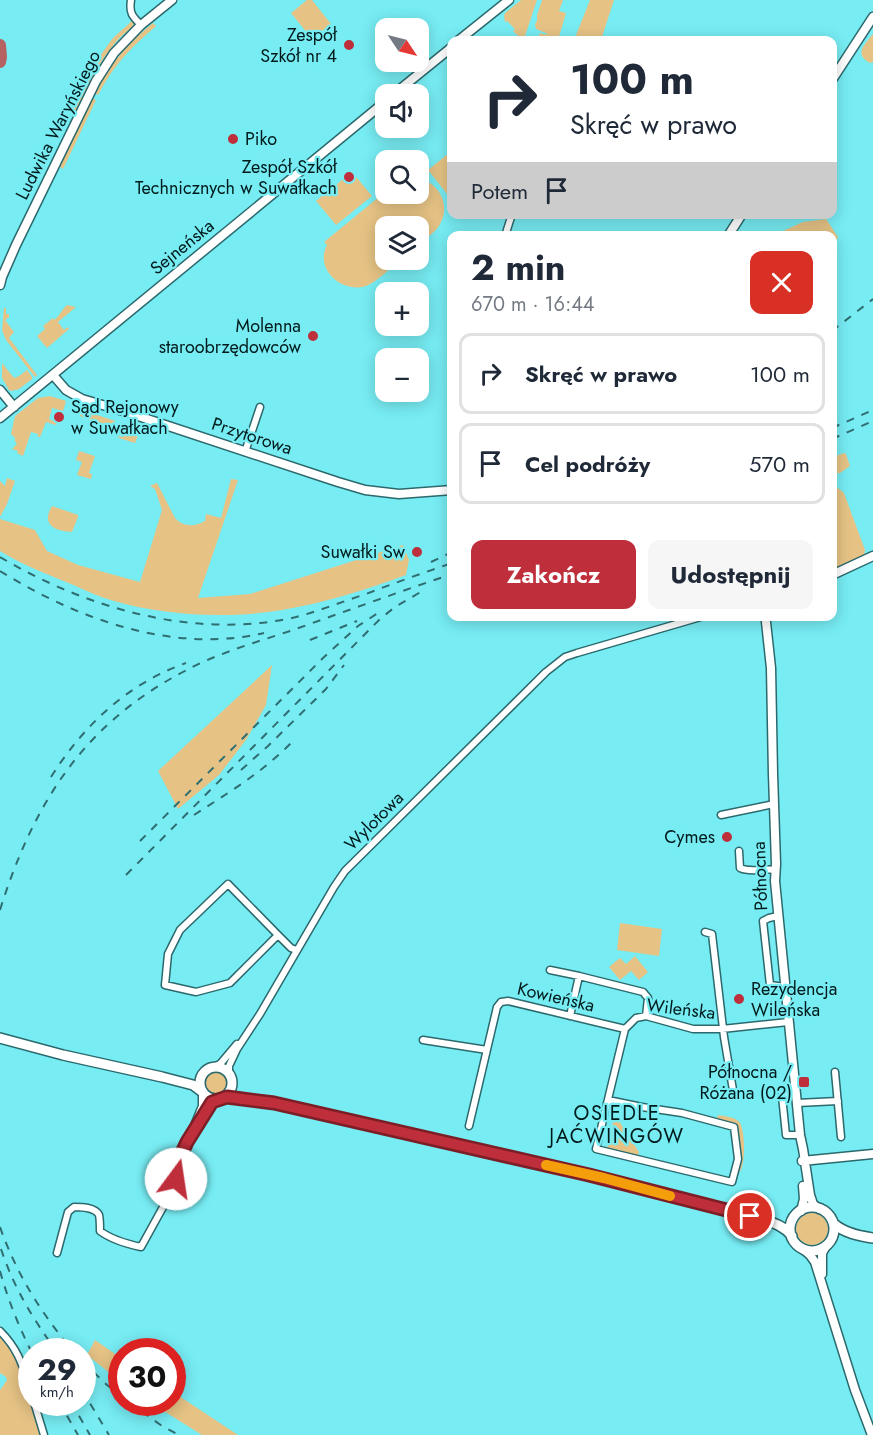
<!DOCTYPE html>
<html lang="pl">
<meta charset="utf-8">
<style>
body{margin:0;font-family:Jost,sans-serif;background:#f6f6f7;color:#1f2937;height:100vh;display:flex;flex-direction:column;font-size:22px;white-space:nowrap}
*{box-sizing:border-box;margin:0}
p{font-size:20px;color:#747a83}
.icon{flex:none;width:33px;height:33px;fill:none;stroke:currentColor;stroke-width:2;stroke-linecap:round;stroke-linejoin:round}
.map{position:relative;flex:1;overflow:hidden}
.drawer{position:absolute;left:447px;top:231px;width:390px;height:390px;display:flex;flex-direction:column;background:#fff;border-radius:12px;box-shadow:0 3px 15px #0003}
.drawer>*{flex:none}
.hud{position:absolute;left:447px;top:36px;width:390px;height:183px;border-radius:12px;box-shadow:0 3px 15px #0003;background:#fff;color:#1f2937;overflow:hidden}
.needle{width:39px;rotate:125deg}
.buttons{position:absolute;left:375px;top:18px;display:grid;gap:12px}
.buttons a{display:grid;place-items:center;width:54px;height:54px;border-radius:12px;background:#fff;box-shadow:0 3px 15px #0003;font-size:30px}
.speed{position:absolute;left:18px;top:1338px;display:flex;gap:12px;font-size:30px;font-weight:700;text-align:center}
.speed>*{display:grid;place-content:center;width:78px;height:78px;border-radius:50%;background:#fff;box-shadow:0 3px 15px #0003;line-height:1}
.speed small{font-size:15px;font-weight:400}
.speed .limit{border:9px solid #d22;background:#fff;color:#111}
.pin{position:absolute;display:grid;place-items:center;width:51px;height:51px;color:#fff;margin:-26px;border:3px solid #fff;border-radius:50%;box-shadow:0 2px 6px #0007}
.me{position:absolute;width:66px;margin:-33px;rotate:14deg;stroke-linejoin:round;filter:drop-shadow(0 0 4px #0008)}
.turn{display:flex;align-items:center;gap:21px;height:126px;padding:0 24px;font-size:27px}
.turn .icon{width:78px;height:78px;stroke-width:2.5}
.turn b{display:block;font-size:42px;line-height:51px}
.then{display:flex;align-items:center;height:57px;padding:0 24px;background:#0003;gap:12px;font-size:22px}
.round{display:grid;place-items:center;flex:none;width:63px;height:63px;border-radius:12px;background:#f6f6f7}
.headline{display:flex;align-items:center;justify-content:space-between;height:102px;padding:0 24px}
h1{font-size:36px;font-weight:700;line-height:45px}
.cta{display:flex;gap:12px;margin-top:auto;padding:12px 24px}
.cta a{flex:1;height:69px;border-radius:12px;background:#be2e3b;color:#fff;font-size:24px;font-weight:700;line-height:69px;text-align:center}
.cta a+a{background:#f6f6f7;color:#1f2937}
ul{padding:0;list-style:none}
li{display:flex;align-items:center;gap:18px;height:81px;margin:0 12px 9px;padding:0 12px;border:3px solid #e0e1e3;border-radius:12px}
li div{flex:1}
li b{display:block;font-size:22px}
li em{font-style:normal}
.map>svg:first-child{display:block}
.green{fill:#e6c385}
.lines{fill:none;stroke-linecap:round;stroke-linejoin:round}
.river{stroke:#b56262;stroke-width:12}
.minor-casing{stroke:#2b696d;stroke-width:9}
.tertiary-casing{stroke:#2b696d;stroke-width:11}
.secondary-casing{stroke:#2b696d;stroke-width:12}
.minor{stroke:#fff;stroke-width:6}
.tertiary{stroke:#fff;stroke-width:8}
.secondary{stroke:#fff;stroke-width:9}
.rail{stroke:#306d71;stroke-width:2;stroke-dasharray:8 8;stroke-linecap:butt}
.route-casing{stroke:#7c1e26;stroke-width:15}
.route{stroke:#be2e3b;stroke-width:10}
.slow{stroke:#f59e0b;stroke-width:10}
.poi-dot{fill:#be2e3b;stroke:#77ecf3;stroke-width:2}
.labels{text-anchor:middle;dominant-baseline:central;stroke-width:4.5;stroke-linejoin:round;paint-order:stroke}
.poi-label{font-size:18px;fill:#011a1b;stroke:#77ecf3;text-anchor:end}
.street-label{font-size:18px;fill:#011a1b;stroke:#77ecf3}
.neighbourhood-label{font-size:20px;letter-spacing:1.5px;fill:#011a1b;stroke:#77ecf3}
</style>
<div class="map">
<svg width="873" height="1435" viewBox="0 0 873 1435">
<rect width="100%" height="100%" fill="#77ecf3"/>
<path class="green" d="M307,0H312L331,24L312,39L291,13Z
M521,0H537L525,36L536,40H522L513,31L515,29L507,21L505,22L504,16L505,13Z
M542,0H563L559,11L566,13L558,40H537L540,33L547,35L546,33L536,29L535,24L537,21V15Z
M590,0H614L601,40H574Z
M133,20L134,22L133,26C127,31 120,37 115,43C98,63 87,87 76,111L72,109L97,60L113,38Z
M153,23L156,26L155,27C128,50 115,64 98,95L94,93C113,61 125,46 153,23Z
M873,34V62L870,63C853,54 865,44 873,34Z
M92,98L96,100L63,169L59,166Z
M449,153L451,157V199L428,170Z
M352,172L372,196L336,225L316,201Z
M419,178C439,183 451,205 440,224C436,232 426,238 419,244L418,226H386V260H400C391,267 377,282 366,286C342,294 314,269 327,245L324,242L385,192L386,194H418Z
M826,219L838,237L833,248L832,236L774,235L803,222Z
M67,305L76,307L58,322L64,330L68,327L69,329L47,348L37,336L45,329L43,326L53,318L54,320C60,316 61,310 67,305Z
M4,308H6V314H9V317L5,320L14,332L9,338L37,375L35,377L6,340L2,330Z
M2,363L14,378L19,376L27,370L32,377V379L19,389L11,391L9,390L2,378Z
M50,396L66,401L63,411L52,408L49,419L57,423L56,425L46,422L40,437H38V434L31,432L23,456L17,453L18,451L12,449L17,444L15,441V438L11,434L15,416L38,398Z
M82,410L115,421L113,428L80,416Z
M132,421L142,424L135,443L119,438L118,436L123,437L125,431L120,429L122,423L127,424Z
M79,451L95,456L89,473L92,474L91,479L77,475L82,462L76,460Z
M844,453L846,454L850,466L840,473L833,474V457Z
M7,478L15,481L7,504L0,517V481L5,486Z
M231,479L238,480L198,598L250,594L403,545L409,560L406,575C366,590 324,603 282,610C229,619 166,616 114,601C99,597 85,590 71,584C46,574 23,565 0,551V519L35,530L47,551L78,565L140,582L162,510L155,489L150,486L157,483L175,518C183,527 195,527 205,521L206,514L221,518Z
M832,488H838L844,493L865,550L864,557L833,571Z
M52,506L78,515V517L72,532C54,531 41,524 52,506Z
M272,665L266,705L246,740L219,775L178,809L158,771Z
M620,923L662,929L659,956L617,950Z
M635,956L648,972L639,980L631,971L620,980L609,967L620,958L626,964Z
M203 1084a12 12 0 1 1 24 0a12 12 0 1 1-24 0Z
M615,1115L639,1152L638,1156L607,1148Z
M718,1115C724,1116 736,1117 740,1123C745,1132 745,1157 742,1167C741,1171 737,1175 734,1179L738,1156L734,1123L717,1119Z
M796 1229a16 16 0 1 1 32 0a16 16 0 1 1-32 0Z
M0,1337L7,1341L17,1361L41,1435H0V1390L7,1380L6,1377L0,1373Z
M95,1340L121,1358V1382L87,1355Z
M173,1392L238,1435H202L151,1403L172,1402Z"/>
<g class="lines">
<path class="river" d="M0,45L1,57L0,62"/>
<g class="minor-casing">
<path id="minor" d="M131,0C129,13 132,16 141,25
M505,236L512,214
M245,452L260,407
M721,815L774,804
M739,851L740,868C750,873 764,868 776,870
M778,916L769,918L763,921L770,985L785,987
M705,932L712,934L724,1037L734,1096
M278,935L230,983L196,992L165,985L168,954L180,930L228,884L278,935L291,948L296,950
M550,970L579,976L570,1016
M579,976L643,992L648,998L646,1016
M423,1040L487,1050
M215,1067L221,1063L237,1044
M835,1072L841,1137
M229,1075V1066L237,1049L260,1014L334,887L345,871L546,672L565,657L577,653L704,616
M796,1091L782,1096L786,1135H800
M608,1100L642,1107L682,1113L734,1127L738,1159L732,1182L596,1149L625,1029L636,1018L646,1016L693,1029H722L788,1022
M797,1103L838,1101
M195,1123L202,1106V1093
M469,1126L497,1007L501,1002L508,1001L625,1029
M57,1253L68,1212L74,1207C81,1207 95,1207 99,1215C100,1219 100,1227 100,1231C112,1240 127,1244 141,1247L173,1189L180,1157L187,1142L210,1105L217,1100
M0,1331C20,1351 23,1368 32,1394
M34,1402L44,1435"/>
</g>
<g class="tertiary-casing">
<path id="tertiary" d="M459,40L509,0
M832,80L873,17
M394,94L452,47
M728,236L742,214
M0,285L2,277L16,245L96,81L114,53L141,25L172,0
M53,375L66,390L82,399L123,411L338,482L365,490L399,494L452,490
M0,390L14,407
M0,418L386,101
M832,575L873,556
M766,616V622L771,668L773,774L776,864L775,881L800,1135L803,1149L810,1195L813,1204L819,1209
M802,1161L873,1154
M801,1211L804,1199L803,1186
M803,1249L810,1255L815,1262L855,1390L872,1435
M822,1274V1253L826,1246"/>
</g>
<g class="secondary-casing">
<path id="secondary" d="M0,1038L63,1055L162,1077L193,1085L201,1091
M200 1083a16 16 0 1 1 32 0a16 16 0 1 1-32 0Z
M224,1097L274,1103L589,1175L762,1219C774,1223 784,1226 792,1236
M790 1229a22 22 0 1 1 44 0a22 22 0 1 1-44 0Z
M833,1223C844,1233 859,1236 873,1238"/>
</g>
<use href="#minor" class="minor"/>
<use href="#tertiary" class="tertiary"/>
<use href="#secondary" class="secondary"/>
<path class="rail" d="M832,331L873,299
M832,428L873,410
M832,439L873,421
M0,557C86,608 192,639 292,618C317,612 341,602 366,594C394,583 423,573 452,563
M431,562L452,552
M0,571C77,619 173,654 264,633
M310,640L357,621
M241,770L268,746L326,689L344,665
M51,777C84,725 127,684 186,663
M194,815C228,793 263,772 292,742
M140,841L323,658L358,626L381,611
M126,875L380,619L395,607L424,590
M0,910C36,795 91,714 203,662C232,649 263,640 293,630C346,611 399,592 452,574
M0,1227C16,1273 42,1315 74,1352
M1,1249C14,1288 33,1319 57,1352
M0,1271C8,1300 19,1327 32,1353
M82,1361L107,1385L122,1397
M82,1390L109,1435
M59,1402L78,1435
M71,1402L90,1435
M129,1402L162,1426L179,1435"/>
</g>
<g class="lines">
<g class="route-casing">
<path id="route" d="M176,1179L180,1157L187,1142L212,1102L227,1097L274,1103L589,1175L750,1216"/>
</g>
<use href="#route" class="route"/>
<path class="slow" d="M546,1165L604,1178L670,1196"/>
</g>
<g class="poi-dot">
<circle cx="349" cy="45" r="6"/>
<circle cx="233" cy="139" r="6"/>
<circle cx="349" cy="177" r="6"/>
<circle cx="313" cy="336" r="6"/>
<circle cx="59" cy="417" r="6"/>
<circle cx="417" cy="552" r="6"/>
<circle cx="727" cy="837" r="6"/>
<circle cx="739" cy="999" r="6"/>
<rect x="798" y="1076" width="12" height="12" rx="3"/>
</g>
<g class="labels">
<g class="poi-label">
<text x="337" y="35">Zespół<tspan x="337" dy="21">Szkół nr 4</tspan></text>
<text x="245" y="139" text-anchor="start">Piko</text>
<text x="337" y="167">Zespół Szkół<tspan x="337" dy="21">Technicznych w Suwałkach</tspan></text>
<text x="301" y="326">Molenna<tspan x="301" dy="21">staroobrzędowców</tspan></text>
<text x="71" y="407" text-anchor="start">Sąd Rejonowy<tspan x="71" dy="21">w Suwałkach</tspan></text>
<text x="405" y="552">Suwałki Sw</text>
<text x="715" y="837">Cymes</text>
<text x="751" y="989" text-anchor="start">Rezydencja<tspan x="751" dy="21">Wileńska</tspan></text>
<text x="792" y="1072">Północna /<tspan x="792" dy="21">Różana (02)</tspan></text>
</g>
<g class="street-label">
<text transform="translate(58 125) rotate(-63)">Ludwika Waryńskiego</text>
<text transform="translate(182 247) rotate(-39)">Sejneńska</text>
<text transform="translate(252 436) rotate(18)">Przytorowa</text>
<text transform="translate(374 821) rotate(-45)">Wylotowa</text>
<text transform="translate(760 876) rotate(-92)">Północna</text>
<text transform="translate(556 997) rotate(13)">Kowieńska</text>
<text transform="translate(681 1009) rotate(7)">Wileńska</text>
</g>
<g class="neighbourhood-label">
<text x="617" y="1113">OSIEDLE<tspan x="617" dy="23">JAĆWINGÓW</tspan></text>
</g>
</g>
</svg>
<div class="buttons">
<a><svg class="needle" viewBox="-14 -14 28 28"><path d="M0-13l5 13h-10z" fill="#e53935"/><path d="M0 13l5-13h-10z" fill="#747a83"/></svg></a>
<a><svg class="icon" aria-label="sound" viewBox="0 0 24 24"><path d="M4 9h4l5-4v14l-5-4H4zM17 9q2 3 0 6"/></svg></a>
<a><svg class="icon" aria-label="search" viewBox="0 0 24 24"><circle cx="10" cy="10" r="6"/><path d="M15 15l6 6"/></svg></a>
<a><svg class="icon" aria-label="layers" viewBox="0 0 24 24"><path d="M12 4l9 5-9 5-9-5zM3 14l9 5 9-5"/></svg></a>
<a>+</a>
<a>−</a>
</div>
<div class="speed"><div>29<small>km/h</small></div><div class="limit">30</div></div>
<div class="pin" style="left:750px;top:1216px;background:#d93025"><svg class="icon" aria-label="arrive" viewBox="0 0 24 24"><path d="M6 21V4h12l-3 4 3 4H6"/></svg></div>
<svg class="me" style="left:176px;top:1179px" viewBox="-20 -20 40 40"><circle r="19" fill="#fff"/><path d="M0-13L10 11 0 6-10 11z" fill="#be2e3b"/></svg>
<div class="hud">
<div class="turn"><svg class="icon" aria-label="right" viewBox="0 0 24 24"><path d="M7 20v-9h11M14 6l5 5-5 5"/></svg><div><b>100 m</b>Skręć w prawo</div></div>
<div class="then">Potem<svg class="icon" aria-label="arrive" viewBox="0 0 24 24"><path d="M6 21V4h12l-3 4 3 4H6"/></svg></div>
</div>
<section class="drawer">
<div class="headline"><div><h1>2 min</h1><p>670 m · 16:44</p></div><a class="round" style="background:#d93025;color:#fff"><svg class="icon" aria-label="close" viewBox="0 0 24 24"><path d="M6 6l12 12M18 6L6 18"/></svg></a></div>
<ul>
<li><svg class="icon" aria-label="right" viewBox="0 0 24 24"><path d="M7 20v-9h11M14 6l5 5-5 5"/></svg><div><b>Skręć w prawo</b></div><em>100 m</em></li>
<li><svg class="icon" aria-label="arrive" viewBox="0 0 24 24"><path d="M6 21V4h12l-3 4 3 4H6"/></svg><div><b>Cel podróży</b></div><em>570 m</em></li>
</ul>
<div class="cta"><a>Zakończ</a><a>Udostępnij</a></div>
</section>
</div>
